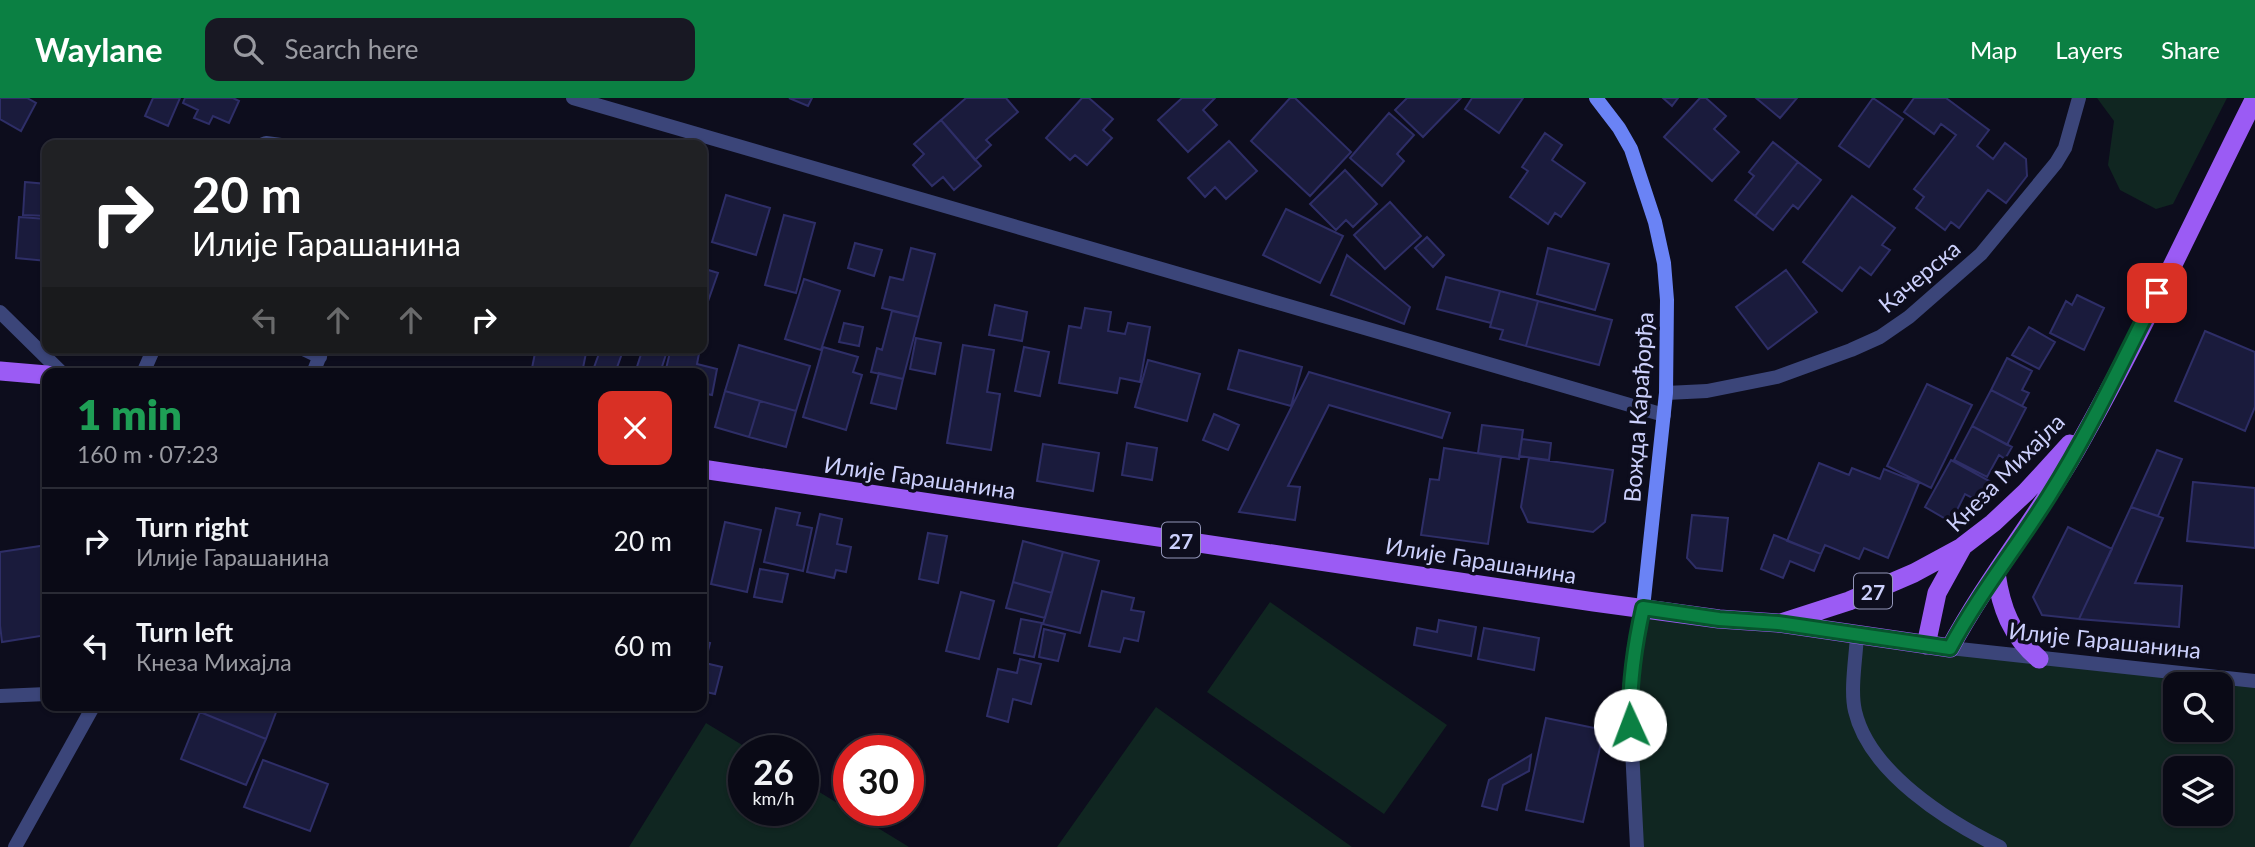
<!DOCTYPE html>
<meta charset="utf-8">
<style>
body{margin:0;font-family:Lato,sans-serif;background:#181823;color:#f1f3f6;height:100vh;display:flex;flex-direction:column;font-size:26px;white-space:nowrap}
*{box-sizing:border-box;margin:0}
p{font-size:23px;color:#999aa1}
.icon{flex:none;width:38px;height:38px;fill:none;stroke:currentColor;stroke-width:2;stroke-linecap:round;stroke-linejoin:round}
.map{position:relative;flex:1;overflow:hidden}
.sheet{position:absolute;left:42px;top:270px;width:665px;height:343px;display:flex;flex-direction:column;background:#0a0a16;border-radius:14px;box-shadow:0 2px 5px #0004,0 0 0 2px #2a2b35}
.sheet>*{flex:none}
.top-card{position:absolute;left:42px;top:42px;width:665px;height:214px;border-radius:14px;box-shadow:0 2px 5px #0004,0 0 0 2px #2a2b35;background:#202124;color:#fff;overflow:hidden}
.buttons{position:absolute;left:2163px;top:574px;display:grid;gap:14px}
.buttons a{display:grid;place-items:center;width:70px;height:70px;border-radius:14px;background:#0a0a16;box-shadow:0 2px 5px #0004,0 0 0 2px #2a2b35;font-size:35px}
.speed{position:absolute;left:728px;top:637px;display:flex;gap:14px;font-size:35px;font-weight:700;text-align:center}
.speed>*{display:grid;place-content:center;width:91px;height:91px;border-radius:50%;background:#0a0a16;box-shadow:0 2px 5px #0004,0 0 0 2px #2a2b35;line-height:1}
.speed small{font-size:18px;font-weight:400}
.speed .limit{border:10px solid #d22;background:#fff;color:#111}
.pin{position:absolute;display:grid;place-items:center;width:60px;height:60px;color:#fff;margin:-30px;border-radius:14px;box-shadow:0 4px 10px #0006}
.me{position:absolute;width:77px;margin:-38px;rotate:358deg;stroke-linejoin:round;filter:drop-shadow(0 0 5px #0008)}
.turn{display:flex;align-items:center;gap:24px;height:147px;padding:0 35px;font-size:32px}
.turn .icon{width:91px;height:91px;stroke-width:2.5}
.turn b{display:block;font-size:49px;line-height:60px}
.lanes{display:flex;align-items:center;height:66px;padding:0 35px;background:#0003;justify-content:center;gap:35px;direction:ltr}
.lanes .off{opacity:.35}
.round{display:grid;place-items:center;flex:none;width:74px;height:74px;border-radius:14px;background:#181823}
.summary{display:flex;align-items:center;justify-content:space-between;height:119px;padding:0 35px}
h1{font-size:42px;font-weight:800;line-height:52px;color:#1e9e55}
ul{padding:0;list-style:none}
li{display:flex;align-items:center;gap:21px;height:105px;padding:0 35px;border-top:2px solid #2a2b35}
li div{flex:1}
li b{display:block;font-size:26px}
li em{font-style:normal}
header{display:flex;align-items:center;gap:42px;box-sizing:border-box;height:98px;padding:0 35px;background:#0b8043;color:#fff}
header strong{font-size:33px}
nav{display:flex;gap:38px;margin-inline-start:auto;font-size:24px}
.search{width:490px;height:63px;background:#181823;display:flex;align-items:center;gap:18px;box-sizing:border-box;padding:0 24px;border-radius:14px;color:#999aa1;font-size:26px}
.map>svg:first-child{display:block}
.green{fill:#102621;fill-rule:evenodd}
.building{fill:#1a1b3c;stroke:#2e2e67;stroke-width:2}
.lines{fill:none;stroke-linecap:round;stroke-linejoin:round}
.path{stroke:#35a788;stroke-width:4.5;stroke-dasharray:3.5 5;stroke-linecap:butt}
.service{stroke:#3b4579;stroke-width:14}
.minor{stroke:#3b4579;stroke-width:14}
.tertiary{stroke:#3b4579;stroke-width:14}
.secondary{stroke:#6a83f5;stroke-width:14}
.primary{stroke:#9b5bf4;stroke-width:19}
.route-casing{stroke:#07532c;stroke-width:18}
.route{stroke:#0b8043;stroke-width:12}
.labels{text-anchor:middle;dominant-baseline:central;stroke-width:7;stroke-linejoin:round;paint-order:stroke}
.shield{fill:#0d0d1d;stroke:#9396b9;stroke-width:2}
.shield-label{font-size:21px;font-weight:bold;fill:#ccd0fc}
.street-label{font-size:23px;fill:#ccd0fc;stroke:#0d0d1d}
</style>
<header>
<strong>Waylane</strong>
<div class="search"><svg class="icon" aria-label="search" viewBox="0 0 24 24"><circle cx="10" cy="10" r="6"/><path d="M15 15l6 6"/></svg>Search here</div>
<nav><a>Map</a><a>Layers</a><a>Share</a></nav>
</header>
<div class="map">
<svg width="2255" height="749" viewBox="0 0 2255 749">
<rect width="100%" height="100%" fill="#0d0d1d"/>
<path class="green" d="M2097,0H2227L2173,106L2156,111L2120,92L2108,67L2114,23Z
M1270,504L1447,627L1384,716L1207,594Z
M1643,510L2255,578V749H1639L1629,592ZM2175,586H2221V632H2175ZM2175,670H2221V716H2175Z
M1156,609L1352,749H1057Z
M706,625L752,653H744V712H803V684L909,749H629Z"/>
<path class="building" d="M0,0H27L36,5L21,33L0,21Z
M153,0H180L168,28L145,18Z
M185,0H233L239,3L229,25L213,18L209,26L194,20L198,12L183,5Z
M789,0H812L808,8Z
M966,0H1006L1018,14L986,42L991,47L975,62L941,22Z
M1082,0H1089L1113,21L1103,32L1112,40L1087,67L1075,57L1070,62L1046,40Z
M1182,0H1215L1203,12L1217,27L1188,54L1158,22Z
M1290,0H1295L1351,54L1310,98L1251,43Z
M1407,0H1461L1423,39L1395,12Z
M1472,0H1523L1499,35L1465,11Z
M1663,0H1678L1672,8Z
M1700,0H1706L1726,18L1714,31L1739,54L1712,83L1664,39Z
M1756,0H1797L1780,20Z
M1873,0L1903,21L1869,69L1839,48Z
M1914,0H1946L1989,32L1977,48L1993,61L2005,45L2026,61L2027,78L2006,105L1988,92L1959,130L1951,124L1945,132L1916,110L1924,99L1914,91L1956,37L1941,26L1934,36L1904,14Z
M1389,15L1414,37L1397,56L1404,63L1382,88L1350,60Z
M941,22L981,68L954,92L943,79L932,88L913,67L924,56L914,46Z
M1545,35L1562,47L1552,62L1585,85L1561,119L1555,115L1548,126L1510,99L1528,73L1522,69Z
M1229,43L1257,73L1226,101L1215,89L1205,99L1188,80Z
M1773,44L1798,64L1755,118L1735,102L1754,78L1749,74Z
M1798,64L1821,82L1798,111L1793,107L1773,132L1755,118Z
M1345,72L1377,106L1353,129L1346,122L1336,132L1310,106Z
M25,84L47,86V118L23,117Z
M726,97L770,110L756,157L712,144Z
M1852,98L1895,130L1882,147L1890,152L1871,177L1860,169L1842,193L1803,164Z
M1390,104L1421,138L1385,171L1354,137Z
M1286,111L1343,138L1320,185L1263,157Z
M784,117L815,125L796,195L765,187Z
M19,119L47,121V163L16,160Z
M1427,139L1444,157L1433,169L1415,150Z
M855,145L882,152L874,178L848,170Z
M911,150L935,156L919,219L882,210L890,179L903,182Z
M1548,150L1609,166L1595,212L1537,196Z
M1347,157L1410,209L1404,226L1331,197Z
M702,170L718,175L706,209L702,208Z
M1786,172L1817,214L1768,251L1736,209Z
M1446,179L1500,193L1491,225L1437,211Z
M804,181L840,193L821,252L785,241Z
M1500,193L1538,203L1526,248L1500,241L1503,232L1490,229Z
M2077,197L2104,210L2084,252L2050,235L2066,203L2072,207Z
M1538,203L1612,222L1599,267L1526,248Z
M995,207L1027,214L1022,243L989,237Z
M1085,210L1111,214L1108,233L1125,236L1128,225L1150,229L1140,284L1120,280L1117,295L1059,285L1069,228L1081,230Z
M892,213L919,219L903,281L871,274L877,250L882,252Z
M844,225L863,229L859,248L839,244Z
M2029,229L2055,244L2039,271L2012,257Z
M2205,233L2255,254V309L2245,333L2175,303Z
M916,240L941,245L935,276L910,271Z
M739,247L810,268L796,313L725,293Z
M963,247L994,252L987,294L1000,296L991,352L947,345Z
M823,249L858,259L853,274L862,277L846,332L803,319Z
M1024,249L1049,254L1040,298L1015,293Z
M536,250H587L582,275H531Z
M601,250H624L615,275H592Z
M643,250H668L660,275H635Z
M671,250H700L697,266L717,271L712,297L702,295V275H665Z
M1239,252L1302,269L1291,308L1228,291Z
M2007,260L2032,273L2022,292L2029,295L2022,308L1991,292Z
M1148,262L1200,276L1187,323L1135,309Z
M1309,274L1450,315L1442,340L1329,307L1288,388L1300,389L1295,422L1239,414Z
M879,275L903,281L896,311L871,305Z
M1927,286L1972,307L1931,390L1887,368Z
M1991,292L2026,310L2007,347L1972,328Z
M725,293L760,303L749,339L715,329Z
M760,303L796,313L786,349L749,339Z
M1214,316L1239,327L1228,352L1203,342Z
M1482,327L1523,332L1519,361L1478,355Z
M1972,328L2012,349L2005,361L1999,357L1987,379L1954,362Z
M1522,341L1551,345L1549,362L1519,358Z
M1127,345L1157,350L1152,382L1122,377Z
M1043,346L1099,355L1093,393L1037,383Z
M1444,350L1501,359L1488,446L1421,437L1430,381L1439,382Z
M2157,352L2182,361L2158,418L2131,409Z
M1529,360L1613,372L1605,424L1593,434L1528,424L1521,409Z
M1951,362L1991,384L1980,404L1965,396L1951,424L1925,409Z
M1819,365L1849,377L1852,370L1880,381L1884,371L1919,385L1888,460L1864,450L1859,461L1825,447L1821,456L1787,443Z
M2193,384L2255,390V450L2187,443Z
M2131,409L2163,420L2135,485L2182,488L2179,529L2079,521Z
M776,410L800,415L797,427L812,430L803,473L764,464Z
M820,416L842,421L837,446L851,449L846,474L836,472L834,480L807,474Z
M1692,417L1728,420L1722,473L1696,470L1687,460Z
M725,424L761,432L747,494L711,486Z
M2068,429L2112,451L2079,521L2042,517L2033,499Z
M928,435L947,438L938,485L919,481Z
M1774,437L1821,456L1814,473L1790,463L1783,480L1761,471Z
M1023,443L1063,454L1052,495L1013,484Z
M47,447V537L2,544L0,527V454Z
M1063,454L1099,463L1080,535L1043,526Z
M760,471L788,476L782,504L754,499Z
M1013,484L1052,495L1045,520L1006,510Z
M1102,493L1134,500L1131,512L1144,514L1138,543L1124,540L1120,554L1089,548Z
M961,494L994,503L979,561L946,553Z
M1021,521L1042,525L1034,559L1014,555Z
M1439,522L1476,529L1471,558L1414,547L1417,530L1437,534Z
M1484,530L1539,540L1534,572L1478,561Z
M1044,531L1065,536L1058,563L1039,559Z
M702,543L710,545L705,565L722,569L715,596L702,593Z
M1020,561L1041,566L1031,606L1013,601L1008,624L987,618L998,571L1017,575Z
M183,607H274L278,609L266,641Z
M200,614L266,641L246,687L181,661Z
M1546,620L1604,632L1583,724L1526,712Z
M1531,657L1529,673L1503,687L1497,712L1482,708L1489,682Z
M263,662L328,686L310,733L244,709Z"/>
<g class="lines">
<path class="path" d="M2167,607L2168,600"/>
<path class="service" d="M261,47L266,45L281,47
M301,250L320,259
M143,275L154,250
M313,275L323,250
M1857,537C1856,559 1850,592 1855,613C1869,674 1947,723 2000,749"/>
<path class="minor" d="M573,0L1664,317
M0,214L62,275
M1666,295L1707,293L1777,279L1851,252L1880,239L1909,219L1981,156L2056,65L2065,50L2079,0
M0,598L47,596
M15,749L94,607
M1637,749L1629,592L1634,549L1643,510"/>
<path class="tertiary" d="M1950,550L2255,583"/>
<path class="secondary" d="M1596,0L1619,30L1631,51L1655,124L1664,165L1667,202L1666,295L1643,510"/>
<path class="primary" d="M0,273L47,277
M702,371L1594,504L1719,521L1778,525L1950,550C1987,481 2037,420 2076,352C2141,238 2196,117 2255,0
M1996,475C2001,510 2011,537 2039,561
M1784,524L1849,503L1914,475L1962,449
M1926,547L1937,495L1963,448L1993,425L2026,394L2070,346"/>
</g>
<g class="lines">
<g class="route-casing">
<path id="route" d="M1630,627C1629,586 1634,550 1643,510L1719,521L1778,525L1950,550C1979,496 2017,449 2049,398C2090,333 2122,264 2157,195"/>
</g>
<use href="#route" class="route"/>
</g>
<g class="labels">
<g class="shield">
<rect x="1162" y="424.5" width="38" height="35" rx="5"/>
<rect x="1854" y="475.5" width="38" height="35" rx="5"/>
</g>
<g class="shield-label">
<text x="1181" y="442">27</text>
<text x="1873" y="493">27</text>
</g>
<g class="street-label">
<text transform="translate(1919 178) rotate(-40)">Качерска</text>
<text transform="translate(1638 309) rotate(-86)">Вожда Карађорђа</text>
<text transform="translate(2005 374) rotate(-45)">Кнеза Михајла</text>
<text transform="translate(920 379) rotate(8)">Илије Гарашанина</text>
<text transform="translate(1481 462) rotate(9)">Илије Гарашанина</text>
<text transform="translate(2105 542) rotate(6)">Илије Гарашанина</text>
</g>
</g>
</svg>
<div class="buttons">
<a><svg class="icon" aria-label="search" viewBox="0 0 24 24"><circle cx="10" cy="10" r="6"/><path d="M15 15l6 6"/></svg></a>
<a><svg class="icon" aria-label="layers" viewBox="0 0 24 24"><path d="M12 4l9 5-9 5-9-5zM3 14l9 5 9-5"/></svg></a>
</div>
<div class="speed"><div>26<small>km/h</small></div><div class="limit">30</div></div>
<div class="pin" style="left:2157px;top:195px;background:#d93025"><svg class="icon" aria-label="arrive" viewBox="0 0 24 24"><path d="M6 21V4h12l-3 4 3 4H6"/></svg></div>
<svg class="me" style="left:1630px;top:627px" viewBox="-20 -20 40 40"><circle r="19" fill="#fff"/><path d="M0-13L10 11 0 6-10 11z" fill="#0b8043"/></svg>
<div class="top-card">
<div class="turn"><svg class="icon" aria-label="right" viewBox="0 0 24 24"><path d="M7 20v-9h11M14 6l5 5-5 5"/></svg><div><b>20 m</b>Илије Гарашанина</div></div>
<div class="lanes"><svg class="icon off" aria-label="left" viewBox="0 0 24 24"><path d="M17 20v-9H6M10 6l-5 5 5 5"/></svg><svg class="icon off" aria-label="ahead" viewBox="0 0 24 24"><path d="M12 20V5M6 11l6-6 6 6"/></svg><svg class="icon off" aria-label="ahead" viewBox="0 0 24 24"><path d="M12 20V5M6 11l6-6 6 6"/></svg><svg class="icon" aria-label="right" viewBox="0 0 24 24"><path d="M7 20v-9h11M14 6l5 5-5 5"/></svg></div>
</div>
<section class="sheet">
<div class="summary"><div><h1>1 min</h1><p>160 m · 07:23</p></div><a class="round" style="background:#d93025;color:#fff"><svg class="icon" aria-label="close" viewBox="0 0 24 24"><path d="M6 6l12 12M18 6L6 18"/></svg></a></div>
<ul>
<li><svg class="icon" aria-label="right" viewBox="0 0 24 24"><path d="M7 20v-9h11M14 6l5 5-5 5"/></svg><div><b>Turn right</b><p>Илије Гарашанина</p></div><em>20 m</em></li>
<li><svg class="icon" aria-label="left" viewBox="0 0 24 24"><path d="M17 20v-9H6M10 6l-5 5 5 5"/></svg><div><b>Turn left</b><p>Кнеза Михајла</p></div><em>60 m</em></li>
</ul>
</section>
</div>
